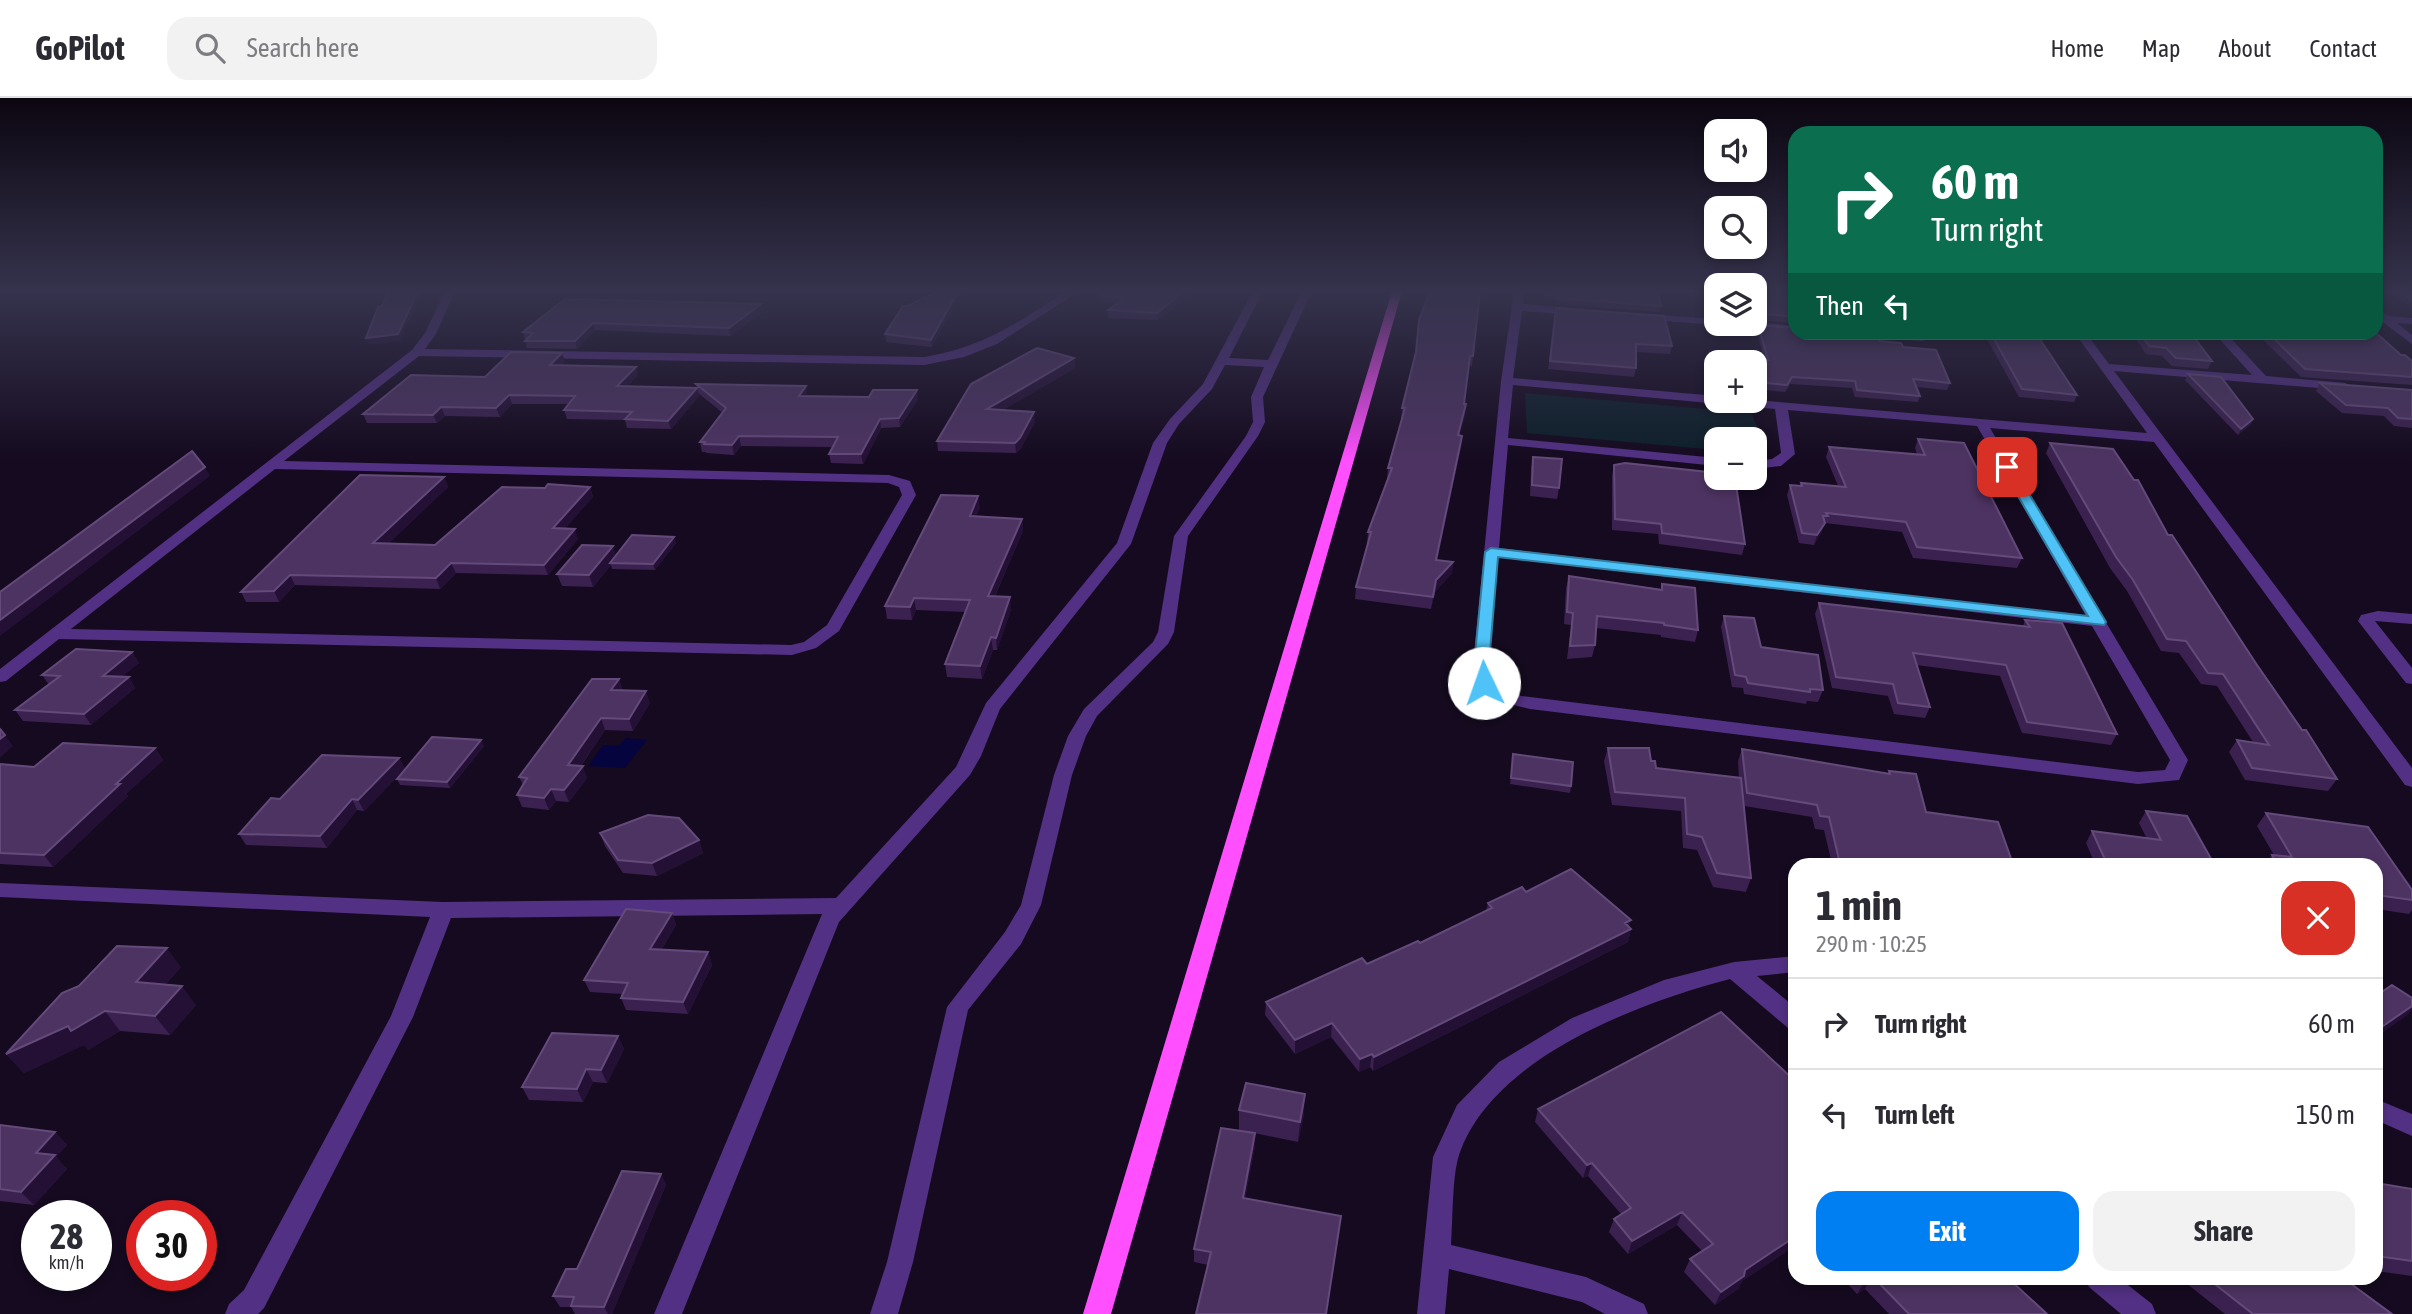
<!DOCTYPE html>
<meta charset="utf-8">
<style>
body{margin:0;font-family:"Asap Condensed",sans-serif;background:#f2f2f3;color:#2b2b33;height:100vh;display:flex;flex-direction:column;font-size:26px;white-space:nowrap}
*{box-sizing:border-box;margin:0}
p{font-size:23px;color:#7c7c81}
.icon{flex:none;width:38px;height:38px;fill:none;stroke:currentColor;stroke-width:2;stroke-linecap:round;stroke-linejoin:round}
.map{position:relative;flex:1;overflow:hidden}
.details{position:absolute;left:1788px;top:760px;width:595px;height:427px;display:flex;flex-direction:column;background:#fff;border-radius:21px;box-shadow:0 4px 10px #0003}
.details>*{flex:none}
.top-card{position:absolute;left:1788px;top:28px;width:595px;height:214px;border-radius:21px;box-shadow:0 4px 10px #0003;background:#0b6e4f;color:#fff;overflow:hidden}
.tools{position:absolute;left:1704px;top:21px;display:grid;gap:14px}
.tools a{display:grid;place-items:center;width:63px;height:63px;border-radius:14px;background:#fff;box-shadow:0 4px 10px #0003;font-size:35px}
.speed{position:absolute;left:21px;top:1102px;display:flex;gap:14px;font-size:35px;font-weight:700;text-align:center}
.speed>*{display:grid;place-content:center;width:91px;height:91px;border-radius:50%;background:#fff;box-shadow:0 4px 10px #0003;line-height:1}
.speed small{font-size:18px;font-weight:400}
.speed .limit{border:10px solid #d22;background:#fff;color:#111}
.pin{position:absolute;display:grid;place-items:center;width:60px;height:60px;color:#fff;margin:-30px;border-radius:14px;box-shadow:0 4px 10px #0006}
.me{position:absolute;width:77px;margin:-38px;rotate:357deg;stroke-linejoin:round;filter:drop-shadow(0 0 5px #0008)}
.turn{display:flex;align-items:center;gap:24px;height:147px;padding:0 28px;font-size:32px}
.turn .icon{width:91px;height:91px;stroke-width:2.5}
.turn b{display:block;font-size:49px;line-height:60px}
.then{display:flex;align-items:center;height:66px;padding:0 28px;background:#0003;gap:14px;font-size:26px}
.round{display:grid;place-items:center;flex:none;width:74px;height:74px;border-radius:21px;background:#f2f2f3}
.head{display:flex;align-items:center;justify-content:space-between;height:119px;padding:0 28px}
h1{font-size:42px;font-weight:700;line-height:52px}
.action{display:flex;gap:14px;margin-top:auto;padding:14px 28px}
.action a{flex:1;height:80px;border-radius:21px;background:#007ff3;color:#fff;font-size:28px;font-weight:700;line-height:80px;text-align:center}
.action a+a{background:#f2f2f3;color:#2b2b33}
ul{padding:0;list-style:none}
li{display:flex;align-items:center;gap:21px;height:91px;padding:0 28px;border-top:2px solid #e1e1e2}
li div{flex:1}
li b{display:block;font-size:26px}
li em{font-style:normal}
header{display:flex;align-items:center;gap:42px;box-sizing:border-box;height:98px;padding:0 35px;background:#fff;border-bottom:2px solid #e1e1e2}
header strong{font-size:33px}
nav{display:flex;gap:38px;margin-inline-start:auto;font-size:24px}
.search{width:490px;height:63px;background:#f2f2f3;display:flex;align-items:center;gap:18px;box-sizing:border-box;padding:0 24px;border-radius:21px;color:#7c7c81;font-size:26px}
.map>svg:first-child{display:block}
.green{fill:#0d1f29}
.water{fill:#05043e}
.lines{fill:none;stroke-linecap:round;stroke-linejoin:round}
.minor{fill:#523083;fill-rule:evenodd}
.major{fill:#ff4fff;fill-rule:evenodd}
.wall{fill:#3b214f}
.shaded-wall{fill:#241034}
.building{fill:#4d3362;stroke:#644a7b;stroke-width:2}
.route{fill:#4fc3f7;stroke:#337fa1;stroke-width:2}
</style>
<header>
<strong>GoPilot</strong>
<div class="search"><svg class="icon" aria-label="search" viewBox="0 0 24 24"><circle cx="10" cy="10" r="6"/><path d="M15 15l6 6"/></svg>Search here</div>
<nav><a>Home</a><a>Map</a><a>About</a><a>Contact</a></nav>
</header>
<div class="map">
<svg width="2412" height="1216" viewBox="0 0 2412 1216">
<rect width="100%" height="100%" fill="#150a1f"/>
<path class="green" d="M1525,295L1751,315L1764,343L1755,351V341H1717V352L1527,335Z"/>
<path class="water" d="M626,640L647,642L625,670L588,668L603,647L619,648Z"/>
<g class="lines">
<path class="minor" d="M445,193H455L436,236L425,251L924,259C985,249 1016,225 1067,193H1080L997,246L964,259L924,267L419,258L284,363L889,377L910,383L916,397L839,533L816,550L792,557L59,541L6,583L0,584V571L412,252L425,235ZM275,371L888,385L899,389L902,397L827,527L804,544L791,547L71,531Z
M1253,193H1263L1229,260L1268,262L1302,193H1312L1263,299L1265,324L1258,338L1188,438L1174,534L1168,546L1097,618L1086,638L1072,677L1041,807L1021,846L968,912L913,1164L898,1216H870L887,1164L947,909L1005,834L1021,807L1054,677L1068,638L1084,611L1153,544L1158,534L1174,438L1246,338L1253,324L1251,299L1264,269L1225,267L1212,291L1179,326L1167,345L1131,446L1000,611L981,658L970,677L839,824L682,1216H654L822,816L451,820L413,919L264,1210L258,1216H225L229,1206L244,1192L391,918L430,819L0,799V785L443,804L836,800L956,669L986,605L1117,445L1153,345L1170,321L1203,286Z
M1514,193H1524L1523,206L1580,211L1585,214L1580,217L1522,213L1513,280L1717,298V303L1755,302L2147,335L2074,234H2085L2109,266L2252,277L2213,234H2225L2266,278L2346,285L2348,288L2342,292L2114,273L2412,670V689L2405,687L2154,344L1990,330L2188,662L2179,682L2138,686L1530,611C1505,605 1486,600 1472,577L1501,283ZM1513,287L1775,311L1781,355L1772,361L1755,363V371L1781,368L1795,356L1788,312L1977,328L2086,518L1499,450L1508,347L1717,368V360L1508,340ZM1498,459L2092,528L2170,662L2165,672L2138,674L1521,598L1501,590L1488,577Z
M2376,210L2389,218L2412,220V226L2397,225L2412,237V246L2376,219Z
M1643,216L1717,221V226H1721L1717,227L1639,221L1638,219Z
M1755,224L1796,228V234L1734,229L1728,226Z
M1842,234L1922,237L1951,234L1922,243L1847,237Z
M2378,513L2412,516V526L2375,523L2412,570V586L2406,585L2358,523L2361,517Z
M1796,858V874L1757,878L1796,910V933L1788,930L1730,881C1639,905 1492,959 1459,1057C1452,1079 1453,1122 1451,1147L1586,1179L1644,1206L1648,1216H1605L1582,1204L1449,1171L1445,1216H1417L1433,1059L1457,1007L1499,964L1572,920L1664,882L1734,864Z
M2376,1001L2412,1016V1038L2376,1022Z
M2085,1180H2119L2152,1206L2156,1216H2121L2089,1189Z"/>
<path class="major" d="M1392,193H1402L1111,1216H1083Z"/>
</g>
<path class="wall" d="M938,193L932,249L886,244L885,236L908,208Z
M1194,193L1158,222L1108,220V212L1116,206L1098,202V194Z
M1480,193L1472,268L1469,267L1464,306L1465,316L1459,338H1462L1461,349L1437,462L1453,464L1452,475L1435,494L1431,511L1355,501L1356,489L1368,445H1367L1368,434L1388,381H1387L1388,370L1402,321H1401L1402,310L1416,254Z
M1544,193H1658L1661,208L1659,214L1556,206L1557,202L1544,201Z
M1708,193H1717V213H1712Z
M1755,193H1796V225L1755,222Z
M2390,193H2412V211Z
M565,201L761,206L763,213L731,238L595,232L577,251L527,250L523,234Z
M1556,210L1672,248L1670,256L1636,254V270L1634,279L1548,271Z
M1758,227L1880,243L1903,249L1950,285L1947,292L1916,289L1920,298L1918,304L1855,299L1852,290L1790,286L1785,294L1755,291V264H1727L1728,259L1764,262L1757,233Z
M1983,234H2035L2077,297L2074,304L2019,299Z
M2131,234H2190L2212,263L2208,271L2172,268L2162,258L2146,256Z
M2255,234H2375L2401,257L2412,263V287L2301,279Z
M1074,260L1075,270L1003,312L1035,324L1021,350L1016,355L938,353L937,343Z
M565,263L561,267L638,277L628,288L697,290L696,286L807,297V298L918,301L900,329L881,330L863,366L831,365L829,356L833,349L741,348L734,357L706,355V354H702L700,344L723,315L698,295L699,298L671,331L627,330L625,322L567,321L564,312L569,306H512L500,319L445,318L437,325H367L363,316L485,279Z
M2188,276L2253,321L2250,327L2238,337L2185,282Z
M2320,285L2412,292V330L2394,328L2384,318L2342,315L2316,293Z
M1918,341L2022,460L2017,470L1913,460L1902,434L1825,425L1821,435L1814,447L1799,445L1787,397L1790,387L1800,388L1801,385L1838,388L1826,359L1829,349L1917,356L1915,350Z
M2050,345L2168,437L2337,681L2328,693L2245,682L2229,654L2237,642L2253,644L2217,588L2201,586L2179,555L2161,553L2127,493L2110,470L2046,355Z
M1533,359L1559,390L1557,401L1530,398L1531,370Z
M1614,367L1745,446L1742,457L1659,446L1658,436L1612,432V378Z
M444,379L448,389L388,446L435,447L545,390L590,389L593,399L565,430L578,441L548,477L456,475L440,491L295,487L279,504H246L241,494Z
M980,410L976,418L1022,421L1023,433L995,498L1011,512L997,552H993L982,581L947,579L945,566L965,514L916,512L912,522L887,521L885,508Z
M676,445L655,472L612,471L611,467L593,489L562,488L557,476L616,458Z
M1569,478L1661,491L1662,486L1698,532L1695,544L1661,539V537L1596,530L1595,547L1592,559L1567,561L1571,527L1564,526L1566,490Z
M1819,505L2023,528L2025,522L2117,636L2111,647L2022,635L2000,578L1916,567L1930,609L1925,620L1894,616L1888,598L1832,590L1815,516Z
M1724,518L1761,549L1823,592L1818,604L1807,603L1806,606L1744,596L1743,590L1732,589L1721,529Z
M132,554L139,565L121,579H129L135,590L91,627L23,623L15,612L49,587L42,577Z
M619,581L623,593L650,605L633,633L605,632L581,668L587,680L569,704L556,703L549,712L522,709L517,697L523,687L519,679Z
M481,642L484,648L450,690L400,687L397,681Z
M155,650L163,662L126,696L128,698L53,769L0,766V666L34,669Z
M1608,650L1651,663L1656,670L1739,680L1738,663L1742,651L1888,676L1889,673L1926,714L2013,766H1832L1824,732L1815,731L1812,719L1744,708L1751,780L1746,794L1713,789L1697,752L1683,750L1681,713L1612,707L1604,663Z
M1513,656L1571,688L1570,695L1510,686Z
M399,660L405,671L364,713L357,712L327,750L246,747L239,736L280,701Z
M2146,713L2214,766H2095L2086,745L2092,733L2147,741L2139,725Z
M2266,715L2368,729L2412,792V812L2409,816L2376,811V766H2265L2272,757H2274L2257,728Z
M600,735L699,742L703,755L657,778L623,775L605,748Z
M1526,794L1629,829L1631,831L1628,844L1373,973L1370,969L1359,974L1331,939L1295,956L1265,917L1266,904L1420,845L1486,813L1488,805Z
M672,815L676,827L662,851L708,854L712,867L688,916L626,912L621,900L622,896L590,894L584,882Z
M181,869L166,886L196,907L170,937L120,933L88,952L84,947L24,975L6,956Z
M2376,898L2412,900V911L2407,917L2376,939Z
M618,938L624,951L607,985L593,984L583,1004L529,1002L522,989Z
M1796,984V1147L1742,1183L1738,1191L1715,1207L1684,1174L1690,1161L1702,1153L1677,1127L1628,1156L1609,1134L1614,1121L1621,1116L1588,1078L1583,1080L1535,1024L1538,1011Z
M1239,1012L1304,1016L1298,1044L1239,1032Z
M0,1027L55,1034L67,1047L56,1059L67,1071L34,1107L0,1103Z
M1255,1048L1245,1100L1340,1131L1208,1167L1194,1164V1151Z
M661,1076L666,1087L612,1216H575L571,1209H560L553,1198Z
M2376,1085L2412,1091V1178L2376,1173Z
M1842,1180H1958V1186L2047,1216H1889L1865,1191L1857,1196Z
M2182,1180H2343L2392,1216H2225L2181,1181Z"/>
<path class="shaded-wall" d="M418,193H423L400,243L369,247L366,240Z
M958,193H963L932,249L931,242Z
M1184,193H1194L1158,222L1157,215Z
M761,206L763,213L731,238L729,230Z
M593,225L595,232L577,251L575,243Z
M562,255L565,263L553,275L550,267Z
M1074,260L1075,270L988,321L987,311Z
M636,269L638,277L620,296L617,288Z
M806,288L807,297L801,307L799,298Z
M697,290L699,298L671,331L668,323Z
M917,292L918,301L900,329L899,320Z
M509,297L512,306L500,319L496,310Z
M1466,306L1465,316L1457,348L1458,337Z
M441,309L445,318L437,325L433,317Z
M1034,314L1035,324L1021,350L1016,355L1015,345Z
M880,321L881,330L863,366L861,356Z
M2253,321L2250,327L2238,337L2241,331Z
M739,338L741,348L734,357L732,347Z
M1462,338L1461,349L1435,474L1436,462Z
M205,369L210,378L0,538V522Z
M444,379L448,389L378,456L373,445Z
M590,389L593,399L557,440L553,430Z
M978,398L980,410L971,430L970,418Z
M1022,421L1023,433L989,511L988,498Z
M1825,425L1821,435L1814,447L1817,437Z
M575,431L578,441L548,477L544,467Z
M674,439L676,445L655,472L653,466Z
M613,448L617,460L610,465L611,467L593,489L589,477Z
M1453,464L1452,475L1435,494L1431,511L1436,482Z
M451,465L456,475L440,491L436,480Z
M290,477L295,487L279,504L274,493Z
M1010,499L1011,512L997,552L996,540Z
M914,500L916,512L912,522L910,509Z
M991,539L993,552L982,581L980,568Z
M132,554L139,565L110,588L103,578Z
M129,579L135,590L91,627L84,616Z
M619,581L623,593L611,592Z
M646,593L650,605L633,633L629,621Z
M601,620L605,632L573,679L568,667Z
M5,637L13,648L0,660V641Z
M481,642L484,648L450,690L447,684Z
M155,650L163,662L126,696L128,698L53,769L44,757L116,686Z
M399,660L405,671L364,713L358,702Z
M583,668L587,680L569,704L564,692Z
M551,691L556,703L549,712L544,700Z
M352,701L357,712L327,750L320,738Z
M699,742L703,755L657,778L652,765Z
M672,815L676,827L655,863L650,851Z
M1631,822L1628,832L1631,831L1628,844L1373,973L1374,959Z
M167,850L181,869L150,904L136,884Z
M708,854L712,867L688,916L683,904Z
M182,888L196,907L170,937L155,918Z
M2412,908V911L2407,917L2376,939V936L2383,928Z
M105,913L120,933L88,952L84,947L24,975L6,956L68,928Z
M1332,925L1331,939L1295,956V942Z
M618,938L624,951L607,985L601,972Z
M1372,956L1370,969L1359,974L1360,961Z
M586,971L593,984L583,1004L577,991Z
M1305,996L1304,1016L1298,1044L1300,1024Z
M55,1034L67,1047L56,1059L67,1071L34,1107L21,1094L36,1055Z
M1255,1035V1048L1243,1113V1100Z
M1592,1065L1588,1078L1583,1080L1587,1067Z
M661,1076L666,1087L612,1216H608L604,1209Z
M1682,1114L1677,1127L1628,1156L1632,1143Z
M1796,1138V1147L1742,1183L1738,1191L1715,1207L1721,1194L1745,1172Z
M1870,1180H1871L1865,1191L1857,1196L1865,1183Z"/>
<path class="building" d="M388,193H418L398,236L366,240L378,209L382,208Z
M938,193H958L931,242L885,236L903,208H908Z
M1099,193H1184L1157,215L1108,212L1123,201L1098,194Z
M1430,193H1480L1473,258H1470L1464,306H1466L1458,337L1462,338L1436,462L1453,464L1436,482L1433,499L1356,489L1371,434H1368L1392,370H1388L1405,310H1402L1416,254L1419,222Z
M1545,193H1658L1661,208L1557,200L1558,196H1545Z
M1711,193H1717V207H1714Z
M1755,193H1796V219L1755,215Z
M2400,193H2412V203Z
M565,201L761,206L729,230L593,225L575,243H525L533,235L523,234Z
M1556,210L1664,218L1672,248L1636,246V270L1550,263Z
M1758,227L1796,230V234L1878,235L1880,243L1901,245L1903,249L1936,252L1950,285L1913,281L1920,298L1857,292L1855,283L1792,279L1787,287L1755,284V264H1729L1728,259L1768,262Z
M1990,234H2035L2077,297L2022,291Z
M2140,234H2190L2212,263L2176,260L2166,250L2149,248Z
M2267,234H2375L2401,257H2405L2412,263V279L2305,271Z
M1037,250L1074,260L987,311L1034,314L1020,340L1015,345L937,343L971,286Z
M511,254L562,255L550,267L636,269L617,288L697,290L668,323L625,321L632,314L564,312L575,298L509,297L496,310L441,309L433,317L363,316L411,277L485,279Z
M2188,276L2221,279L2253,321L2241,331Z
M2320,285L2412,292V321L2398,320L2388,310L2346,307Z
M696,286L806,288L799,298L869,299L873,292H917L899,320L880,321L861,356H829L838,339L739,338L732,347L704,346L705,344H700L726,310Z
M1918,341L1964,345L2022,460L1917,449L1906,424L1826,415L1828,418H1823L1825,425L1817,437L1802,435L1790,387L1802,388L1801,385L1846,389L1829,349L1925,357Z
M2050,345L2113,351L2134,382H2138L2168,437H2172L2257,567L2302,632H2306L2337,681L2252,670L2237,642L2269,647L2223,576L2208,575L2186,543L2167,541L2133,482L2116,459Z
M192,353L205,369L0,522V494Z
M1533,359L1562,361L1559,390L1532,387Z
M1625,365L1717,375V380H1735L1745,446L1662,435L1661,426L1615,421L1614,367Z
M360,377L444,379L373,445L435,447L502,389L545,390L548,386L590,389L553,430L575,431L544,467L451,465L436,480L290,477L274,493L241,494Z
M941,397L978,398L970,418L1022,421L988,498L1010,499L996,540L991,539L980,568L945,566L970,502L914,500L910,509L885,508Z
M632,437L674,439L653,466L610,465Z
M582,447L613,448L589,477L557,476Z
M1569,478L1662,492V486L1695,490L1698,532L1664,527V525L1597,518L1595,547L1570,548L1573,515L1567,514Z
M1819,505L2030,529L2025,522L2062,525L2117,636L2027,624L2006,567L1913,555L1930,609L1898,605L1893,586L1836,579Z
M1724,518L1754,520L1761,549L1818,557L1823,592L1810,591V594L1748,585L1746,579L1735,577Z
M76,551L132,554L103,578L129,579L84,616L15,612L60,578L42,577Z
M592,581H619L611,592L646,593L629,621L601,620L568,667L583,668L564,692L551,691L544,700L517,697L527,680L519,679Z
M0,631L5,637L0,641Z
M432,639L481,642L447,684L397,681Z
M63,645L155,650L116,686H120L44,757L0,755V666L34,669Z
M1608,650H1649L1651,663H1655L1656,670L1741,680L1751,780L1717,775L1702,739L1687,736L1685,700L1615,694Z
M1742,651L1890,676L1889,673L1916,676L1926,714L1998,724L2013,766H1840L1829,719L1820,718L1817,707L1747,695Z
M1513,656L1573,664L1571,688L1511,680Z
M322,657L399,660L358,702L352,701L320,738L239,736L271,700L280,701Z
M2146,713L2187,718L2214,766H2107L2092,733L2161,742Z
M2266,715L2368,729L2412,792V802L2376,797V766H2277L2272,757L2292,759Z
M648,717L679,720L699,742L652,765L618,762L600,735Z
M1571,771L1631,822L1625,825L1631,831L1374,959L1372,956L1360,961L1332,925L1295,942L1266,904L1362,860L1367,866L1418,843L1420,845L1492,810L1488,805L1522,789L1526,794Z
M626,811L672,815L650,851L708,854L683,904L621,900L628,885L584,882Z
M117,848L167,850L136,884L182,888L155,918L105,913L71,933L68,928L6,956L62,895L79,888Z
M2392,887L2412,900V908L2383,928L2376,924V898Z
M1721,914L1796,984V1138L1745,1172L1744,1178L1721,1194L1690,1161L1713,1146L1682,1114L1632,1143L1614,1121L1631,1110L1592,1065L1587,1067L1538,1011Z
M552,935L618,938L601,972L586,971L577,991L522,989Z
M1246,985L1305,996L1300,1024L1239,1012Z
M0,1027L55,1034L36,1055L55,1057L21,1094L0,1091Z
M1221,1030L1255,1035L1243,1100L1341,1118L1326,1216H1196L1211,1154L1194,1151Z
M622,1073L661,1076L604,1209L571,1208L574,1199L553,1198L566,1171H577Z
M2376,1085L2412,1091V1163L2376,1158Z
M1874,1180H1958V1186L1968,1180H2008L2047,1216H1909Z
M2207,1180H2343L2392,1216H2253Z"/>
<linearGradient id="sky" x2="0" y2="1"><stop stop-color="#0c0611"/><stop offset="0.53" stop-color="#35334d"/><stop offset="1" stop-color="#35334d" stop-opacity="0"/></linearGradient>
<rect width="2412" height="364" fill="url(#sky)"/>
<path class="route" d="M2007,365L2013,369L2106,524L2104,527L1498,459L1488,577L1492,585L1484,590L1479,589L1473,577L1485,454L1491,450L2088,518L2001,369Z"/>
</svg>
<div class="tools">
<a><svg class="icon" aria-label="sound" viewBox="0 0 24 24"><path d="M4 9h4l5-4v14l-5-4H4zM17 9q2 3 0 6"/></svg></a>
<a><svg class="icon" aria-label="search" viewBox="0 0 24 24"><circle cx="10" cy="10" r="6"/><path d="M15 15l6 6"/></svg></a>
<a><svg class="icon" aria-label="layers" viewBox="0 0 24 24"><path d="M12 4l9 5-9 5-9-5zM3 14l9 5 9-5"/></svg></a>
<a>+</a>
<a>−</a>
</div>
<div class="speed"><div>28<small>km/h</small></div><div class="limit">30</div></div>
<div class="pin" style="left:2007px;top:369px;background:#d93025"><svg class="icon" aria-label="arrive" viewBox="0 0 24 24"><path d="M6 21V4h12l-3 4 3 4H6"/></svg></div>
<svg class="me" style="left:1484px;top:585px" viewBox="-20 -20 40 40"><circle r="19" fill="#fff"/><path d="M0-13L10 11 0 6-10 11z" fill="#4fc3f7"/></svg>
<div class="top-card">
<div class="turn"><svg class="icon" aria-label="right" viewBox="0 0 24 24"><path d="M7 20v-9h11M14 6l5 5-5 5"/></svg><div><b>60 m</b>Turn right</div></div>
<div class="then">Then<svg class="icon" aria-label="left" viewBox="0 0 24 24"><path d="M17 20v-9H6M10 6l-5 5 5 5"/></svg></div>
</div>
<section class="details">
<div class="head"><div><h1>1 min</h1><p>290 m · 10:25</p></div><a class="round" style="background:#d93025;color:#fff"><svg class="icon" aria-label="close" viewBox="0 0 24 24"><path d="M6 6l12 12M18 6L6 18"/></svg></a></div>
<ul>
<li><svg class="icon" aria-label="right" viewBox="0 0 24 24"><path d="M7 20v-9h11M14 6l5 5-5 5"/></svg><div><b>Turn right</b></div><em>60 m</em></li>
<li><svg class="icon" aria-label="left" viewBox="0 0 24 24"><path d="M17 20v-9H6M10 6l-5 5 5 5"/></svg><div><b>Turn left</b></div><em>150 m</em></li>
</ul>
<div class="action"><a>Exit</a><a>Share</a></div>
</section>
</div>
